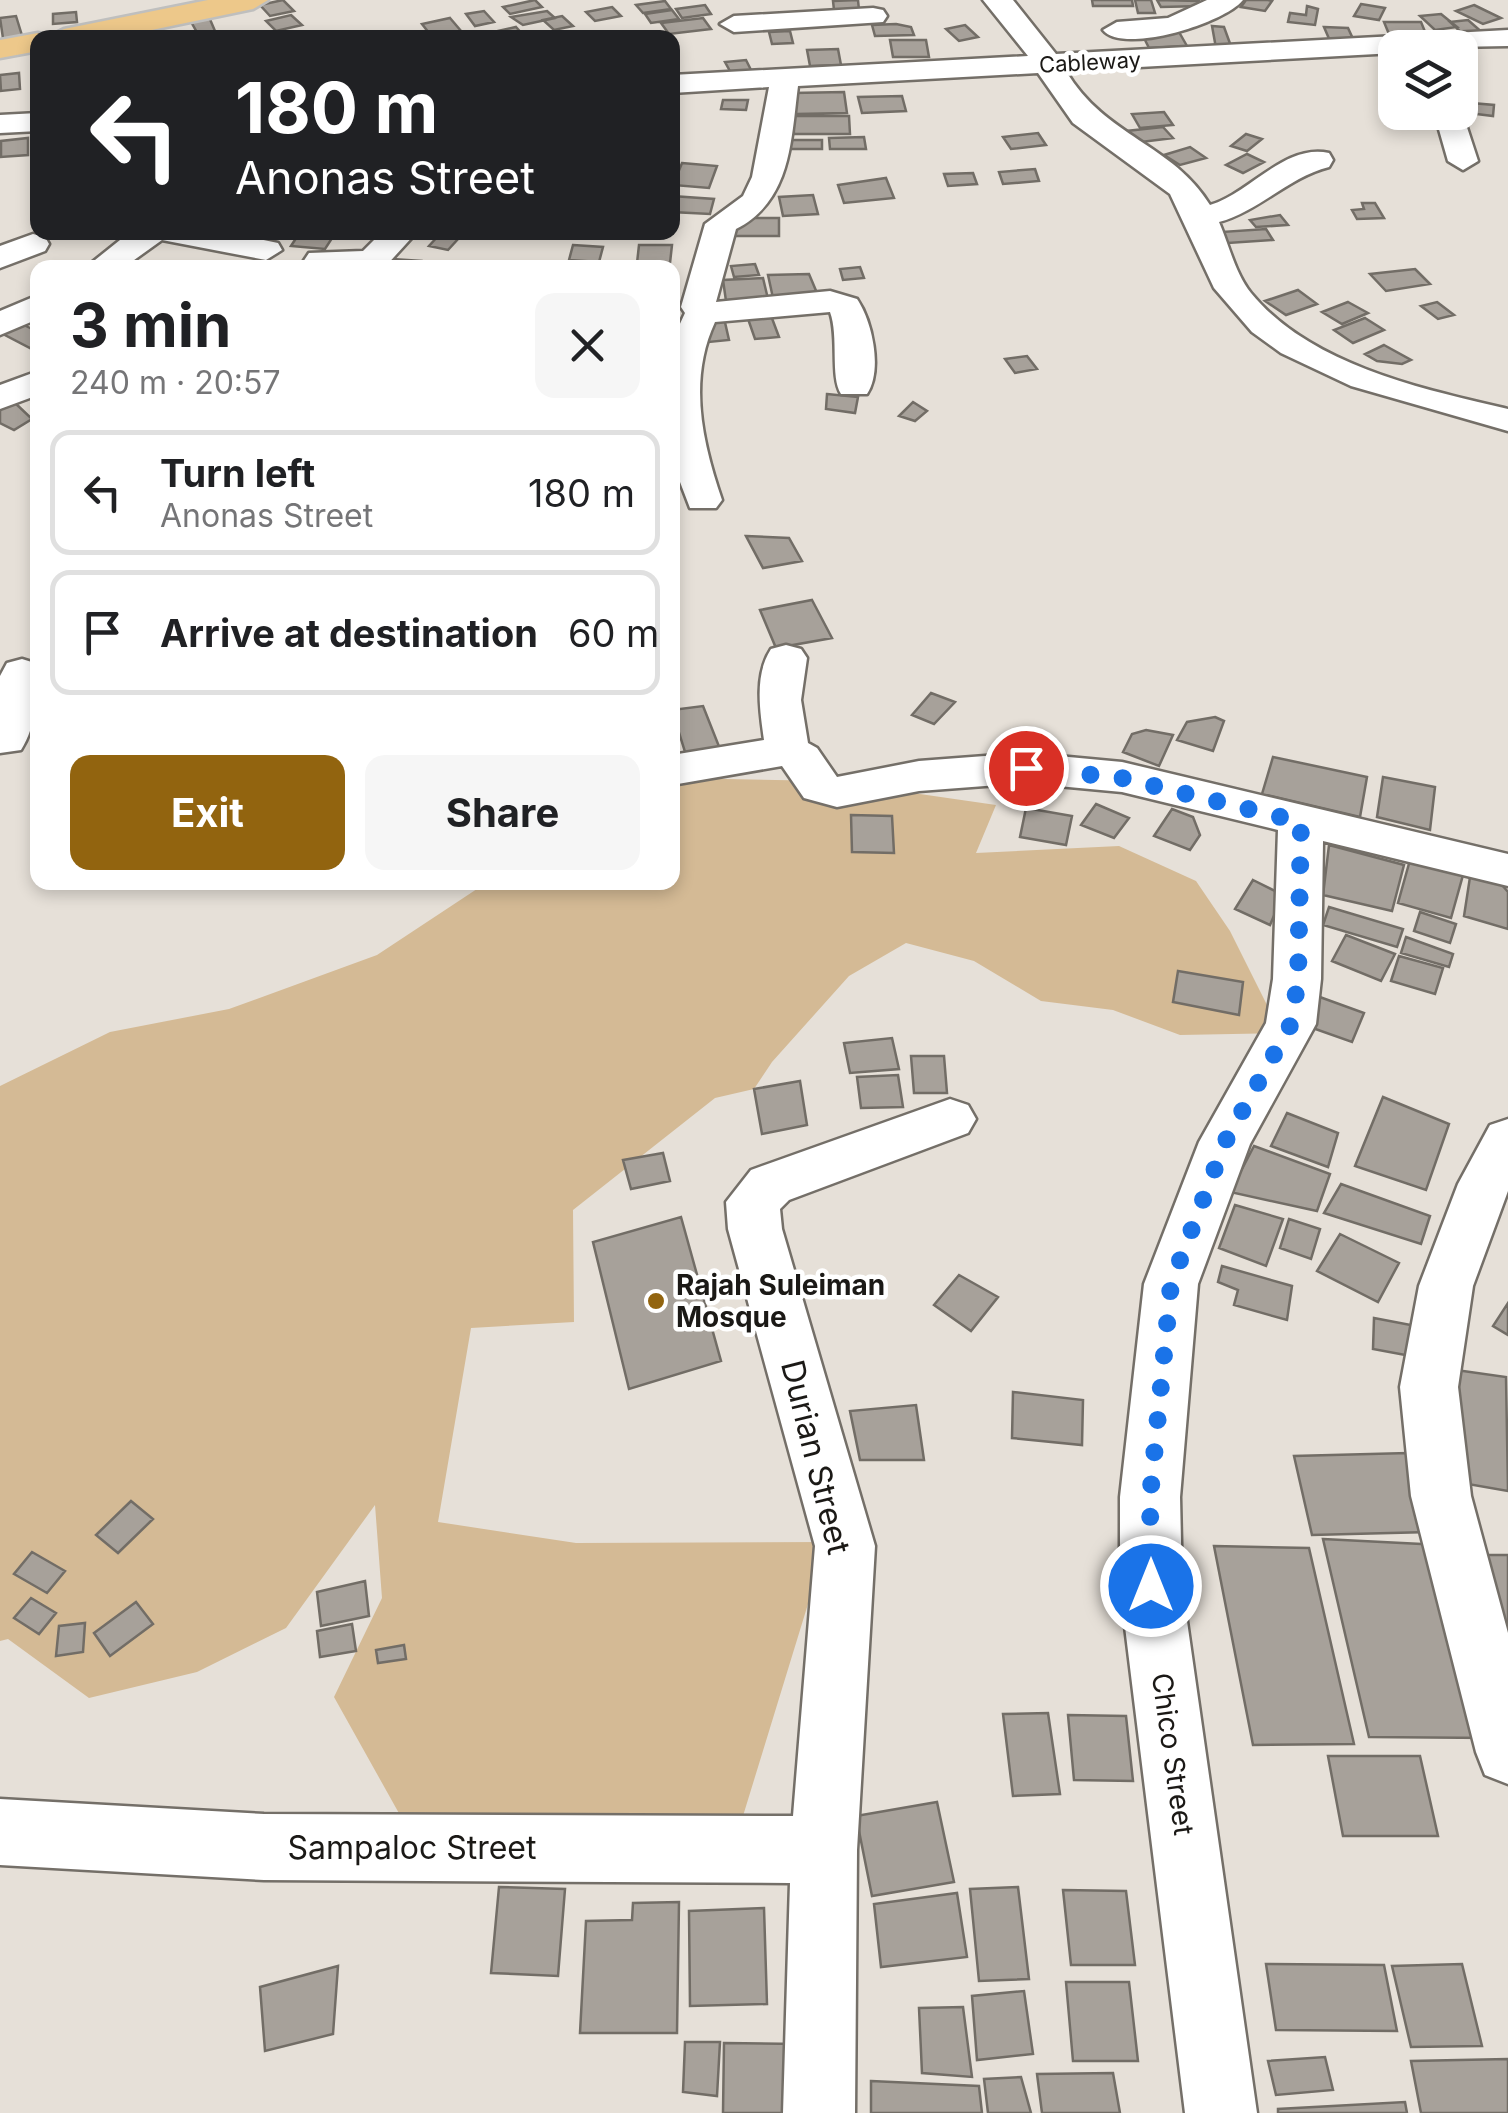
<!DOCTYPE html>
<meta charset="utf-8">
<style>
body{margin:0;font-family:Inter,sans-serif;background:#f6f6f6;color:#202124;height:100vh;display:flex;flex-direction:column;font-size:38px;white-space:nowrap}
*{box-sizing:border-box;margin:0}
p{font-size:32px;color:#757577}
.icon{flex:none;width:55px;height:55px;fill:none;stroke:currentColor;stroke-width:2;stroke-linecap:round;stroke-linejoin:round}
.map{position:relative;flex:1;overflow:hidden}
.panel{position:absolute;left:30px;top:260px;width:650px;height:630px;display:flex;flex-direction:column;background:#fff;border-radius:20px;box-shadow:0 5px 15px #0003}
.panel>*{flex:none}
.top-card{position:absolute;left:30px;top:30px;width:650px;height:210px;border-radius:20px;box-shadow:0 5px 15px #0003;background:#202124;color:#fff;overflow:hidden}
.fabs{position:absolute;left:1378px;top:30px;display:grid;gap:20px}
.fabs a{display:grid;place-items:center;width:100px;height:100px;border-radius:20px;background:#fff;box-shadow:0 5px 15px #0003;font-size:50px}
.pin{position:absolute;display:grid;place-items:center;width:85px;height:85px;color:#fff;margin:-42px;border:5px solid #fff;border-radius:50%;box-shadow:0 2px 10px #0007}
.me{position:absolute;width:110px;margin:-55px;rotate:0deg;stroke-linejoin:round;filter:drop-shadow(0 0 8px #0008)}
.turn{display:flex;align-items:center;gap:35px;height:210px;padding:0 40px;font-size:45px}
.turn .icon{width:130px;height:130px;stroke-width:2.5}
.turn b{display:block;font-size:70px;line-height:85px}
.round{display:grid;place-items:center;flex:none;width:105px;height:105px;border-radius:20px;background:#f6f6f6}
.overview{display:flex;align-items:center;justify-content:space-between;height:170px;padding:0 40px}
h1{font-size:60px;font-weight:700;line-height:75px}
.primary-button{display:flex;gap:20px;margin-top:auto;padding:20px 40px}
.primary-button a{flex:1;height:115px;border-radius:20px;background:#92640f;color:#fff;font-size:40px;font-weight:700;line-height:115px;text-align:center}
.primary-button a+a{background:#f6f6f6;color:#202124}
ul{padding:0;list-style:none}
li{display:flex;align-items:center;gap:30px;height:125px;margin:0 20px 15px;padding:0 20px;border:5px solid #e0e0e0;border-radius:20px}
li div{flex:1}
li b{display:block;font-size:38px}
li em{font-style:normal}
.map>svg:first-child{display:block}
.green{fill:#d4ba95}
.building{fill:#a7a19a;stroke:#726d66;stroke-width:2.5}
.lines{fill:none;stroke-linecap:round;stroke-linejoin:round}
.minor-casing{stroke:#746f68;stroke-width:5}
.major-casing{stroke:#bfbfbe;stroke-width:5}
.minor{fill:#fff;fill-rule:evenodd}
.major{fill:#edc88a;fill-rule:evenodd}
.route{stroke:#1a73e8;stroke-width:18;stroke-dasharray:0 32.4}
.poi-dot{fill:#92640f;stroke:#fff;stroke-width:4}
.labels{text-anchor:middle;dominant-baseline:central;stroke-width:9;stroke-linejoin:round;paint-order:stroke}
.far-street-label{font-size:22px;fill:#1b1916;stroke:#fff}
.poi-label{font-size:28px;font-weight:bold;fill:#1b1916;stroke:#fff;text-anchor:start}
.street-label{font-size:28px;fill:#1b1916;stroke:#fff}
.near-street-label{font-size:32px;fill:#1b1916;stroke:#fff}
</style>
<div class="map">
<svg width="1508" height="2113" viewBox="0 0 1508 2113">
<rect width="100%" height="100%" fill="#e6e0d8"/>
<path class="green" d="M673,778L830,781L996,805L976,853L1119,846L1196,881L1230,931L1281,1033L1180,1035L1113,1010L1041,1001L974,961L906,943L849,976L772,1062L754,1089L715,1098L573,1210L574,1322L471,1328L438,1522L576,1543L827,1542L739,1829L410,1833L334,1697L382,1598L375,1505L286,1628L197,1672L89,1698L8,1639L0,1641V1086L110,1032L229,1009L377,955L486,883L672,882Z"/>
<path class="building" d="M283,0L294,11L270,16L260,5Z
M535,0L542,7L510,14L503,7Z
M858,0L859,10H834L833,1Z
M1092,0H1132L1133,6H1093Z
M1135,0H1151L1155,13H1138Z
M1157,0L1199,1L1201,6L1161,7Z
M1246,0H1268L1272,1L1265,11L1241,7Z
M665,1L671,9L643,13L636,5Z
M1361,4L1385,8L1379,20L1354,16Z
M705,5L711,14L682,18L676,9Z
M1474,5L1501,18L1483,24L1456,11Z
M1307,6L1318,9L1315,25L1288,22L1290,13L1306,15Z
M612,7L621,16L595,21L586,12Z
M672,10L679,19L651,23L645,14Z
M484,11L494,22L475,26L466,14Z
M547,11L555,18L523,25L511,17Z
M76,12L77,22L53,24V14Z
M1441,14L1457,27L1435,30L1420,16Z
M291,15L302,25L276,31L266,21Z
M16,16L24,42L4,45L0,18Z
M562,16L573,26L554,30L543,20Z
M209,17L215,31L198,34L190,20Z
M450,18L467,38H433L422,24Z
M703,18L711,29L669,34L661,23Z
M1468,20L1484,34L1465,36L1450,22Z
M1384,22H1421L1428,39H1391Z
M896,24L911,27L914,35L875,36L872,25Z
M965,25L978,37L959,41L946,29Z
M1212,26L1224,27L1232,49L1216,48Z
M516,27L524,36L494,38L489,33Z
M1324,27L1348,28L1354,41H1330Z
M790,31L793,43L772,44L769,32Z
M1179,32L1187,46L1149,48L1144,38Z
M890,40H926L929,57H893Z
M838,49L841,65L810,66L807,50Z
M746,60L751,70L731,73L725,62Z
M19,73L20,89L1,91L0,75Z
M844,92L847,113L796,114L793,93Z
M902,96L906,111L862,113L858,97Z
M723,100H748L746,110L721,109Z
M1460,102L1494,105L1493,116L1460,112Z
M1164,112L1173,125L1140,128L1132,114Z
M793,116H849L850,134H794Z
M1163,127L1173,138L1133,143L1117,132Z
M1038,133L1046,145L1011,149L1003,137Z
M1246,134L1262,139L1247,151L1231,146Z
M864,137L866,149H830L829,138Z
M28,138V155L1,157V141Z
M785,140H822V149H785Z
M1190,147L1206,158L1180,165L1164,155Z
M1247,154L1264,162L1243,173L1226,165Z
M682,163L717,166L709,188L673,185Z
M1035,169L1039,181L1003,184L999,172Z
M973,173L977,184L948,186L944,174Z
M886,178L894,198L844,203L838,185Z
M813,195L818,214L783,216L779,197Z
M672,196L714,199L710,214L672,212Z
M1362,203H1375L1384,218L1357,219L1352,210L1364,209Z
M1280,215L1288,225L1256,227L1250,220Z
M749,218H779V236H730L729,230Z
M1266,229L1273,240L1228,243L1221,232Z
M300,232H336L325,249L291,246Z
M439,235L458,239L448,250L429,246Z
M573,245L603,247L599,262L569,260Z
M639,245H672L670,263H637Z
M392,259L421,261L418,268H388Z
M755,264L759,275L734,277L731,266Z
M860,267L864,278L843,280L840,269Z
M1415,269L1430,284L1386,291L1370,274Z
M809,274L817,293L773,298L768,275Z
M763,278L768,299L726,301L723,280Z
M1298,290L1317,304L1286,315L1265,301Z
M1348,302L1368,313L1342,324L1322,312Z
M1437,302L1454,315L1438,319L1421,306Z
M770,313L779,337L755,339L747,316Z
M724,318L729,340L709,342L705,319Z
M1365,318L1384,330L1353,343L1334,330Z
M22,324L38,332V344L30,348L3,334Z
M1384,345L1411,360L1402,364L1377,361L1365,354Z
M1027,356L1037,369L1015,373L1005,359Z
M827,394L858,397L855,413L826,409Z
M13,401L32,419L14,430L0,423V406Z
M913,402L927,411L915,421L899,416Z
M746,536L789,538L802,561L763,568Z
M812,600L832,638L776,648L760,610Z
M931,693L955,702L934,724L912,715Z
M703,706L720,749L686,755L672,710Z
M1215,717L1224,721L1213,751L1177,740L1187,722Z
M1146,730L1173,735L1159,766L1123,752L1132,734Z
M1273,757L1367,777L1360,817L1262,794Z
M1383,777L1435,787L1430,830L1377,817Z
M1096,804L1129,818L1114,838L1081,825Z
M1026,808L1072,816L1066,845L1020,837Z
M1172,809L1193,817L1200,835L1190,850L1154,836Z
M851,815L892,816L894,853L852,852Z
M1329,845L1404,865L1392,911L1323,895Z
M1410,860L1463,875L1451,918L1398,903Z
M1470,877L1502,885L1508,892V929L1464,916Z
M1253,880L1283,895L1270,925L1235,909Z
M1329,907L1403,929L1397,947L1323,925Z
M1420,912L1456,924L1450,943L1414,931Z
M1346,935L1395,954L1381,981L1332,961Z
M1406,937L1453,954L1449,967L1401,953Z
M1399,956L1443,968L1435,994L1391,981Z
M1178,971L1243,982L1239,1015L1173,1002Z
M1317,996L1364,1013L1352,1042L1304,1025Z
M892,1038L899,1069L850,1073L844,1043Z
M911,1056H944L947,1093H914Z
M898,1075L903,1107L861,1108L857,1077Z
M800,1081L807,1125L762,1134L754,1089Z
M1383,1097L1449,1124L1426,1190L1355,1166Z
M1287,1113L1338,1133L1328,1167L1271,1146Z
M1254,1146L1330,1174L1317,1211L1230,1192Z
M663,1153L670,1181L631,1189L623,1160Z
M1341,1184L1430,1216L1421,1244L1324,1213Z
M1235,1205L1283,1219L1266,1266L1219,1248Z
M681,1217L721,1361L629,1389L593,1242Z
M1289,1219L1320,1229L1311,1259L1280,1248Z
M1340,1234L1399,1263L1378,1302L1317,1271Z
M1222,1266L1292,1286L1287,1320L1234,1305L1238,1290L1218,1282Z
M959,1275L998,1297L971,1331L934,1305Z
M1508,1303V1335L1493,1326Z
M1374,1318L1416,1326V1357L1373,1349Z
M1456,1370L1506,1377L1508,1491L1462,1483Z
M1013,1392L1083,1400L1082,1445L1012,1438Z
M916,1405L924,1460H860L850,1411Z
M1408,1453L1429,1532L1312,1535L1294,1456Z
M131,1501L153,1519L118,1553L96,1535Z
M1323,1539L1441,1545L1490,1738L1369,1737Z
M1214,1546L1309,1548L1354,1744L1253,1745Z
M32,1552L65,1571L47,1593L14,1574Z
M1480,1555H1508V1660Z
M365,1581L369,1616L321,1626L317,1592Z
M31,1598L56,1613L39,1634L14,1618Z
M136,1602L153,1624L110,1656L94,1633Z
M85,1623L83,1652L56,1656L59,1626Z
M352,1624L356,1651L320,1657L317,1631Z
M404,1645L406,1659L378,1663L376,1650Z
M1048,1713L1060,1794L1013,1796L1003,1714Z
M1068,1715L1126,1716L1133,1781L1074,1780Z
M1328,1756H1420L1438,1836H1343Z
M937,1802L954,1882L872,1896L856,1816Z
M499,1887L565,1889L558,1976L491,1973Z
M1018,1887L1029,1979L979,1981L970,1889Z
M1063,1890L1126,1891L1135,1965H1071Z
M957,1893L967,1957L881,1967L874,1904Z
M679,1902L677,2033H580L586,1921L632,1920L633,1903Z
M764,1908L767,2004L690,2006L689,1911Z
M1266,1964L1384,1965L1397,2031L1276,2030Z
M1462,1964L1482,2046L1411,2047L1392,1966Z
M338,1966L333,2034L265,2051L260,1987Z
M1066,1982H1129L1138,2061H1073Z
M1024,1991L1033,2054L977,2060L972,1996Z
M963,2007L972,2077L922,2073L919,2008Z
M685,2042H720L717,2096L683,2092Z
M724,2043L798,2044V2113H723Z
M1325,2057L1333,2090L1276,2095L1268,2061Z
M1508,2059V2113H1421L1411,2061Z
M1113,2073L1120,2113H1042L1037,2074Z
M1021,2077L1031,2113H988L984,2079Z
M871,2081L979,2086L982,2113H871Z
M1405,2102L1407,2113H1278V2109Z"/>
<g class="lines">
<g class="minor-casing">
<path id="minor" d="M983,0H1013L1056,54L1508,30V46L1395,48V53L1066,71C1105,137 1173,144 1210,205C1249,194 1285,143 1329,153L1333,160L1329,167C1289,177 1259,211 1219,222C1229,245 1235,273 1251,293C1310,365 1422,389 1508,409V431L1351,386L1281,353L1252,332L1214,288L1170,194L1073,123L1038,73L798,86C791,141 791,201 736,229L716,302L830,291L857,299C872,321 883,370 867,394H841C830,377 839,336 830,312L715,322C688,380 702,442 722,500L716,508H690L672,461V341L685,313L681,307L705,224L743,196L752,177L769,87L672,93V75L1028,56Z
M1207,0H1243C1225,23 1123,55 1103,30L1117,22L1168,18Z
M873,8L883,10L887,16L883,22L734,32L720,24L734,16Z
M1460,106L1478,161L1463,170L1448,161L1434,112H1460Z
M38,113V131L0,133V115Z
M130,232H224L278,243L282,250L266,260L162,240L123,268H85Z
M382,232L416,233L384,268H299L309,253L363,251Z
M33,234L45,237L49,244L45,251L0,268V246Z
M38,295V319L0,335V311Z
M38,371V395L0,409V385Z
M786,645L801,649L807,658L801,700L808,743L817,748L837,777L919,761L1026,753L1122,762L1508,854V886L1323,841L1321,979L1316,1024L1250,1144L1198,1284L1180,1497L1182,1586L1257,2113H1185L1120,1586V1497L1144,1284L1199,1142L1266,1023L1273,979L1278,830L1122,792L1026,783L919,791L837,807L804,798L782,766L672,785V755L764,740C760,711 754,675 771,649Z
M22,659L38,664C38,692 37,725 21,750L0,753V676L7,663Z
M950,1099L968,1105L976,1119L968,1133L789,1200L780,1209L782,1229L875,1546L857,1850L855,2113H783L790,1883L264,1880L0,1865V1799L264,1814L793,1816L815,1546L728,1229L726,1202L751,1170Z
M1508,1119V1191L1473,1286L1458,1387L1471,1496L1508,1633V1784L1485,1775L1476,1752L1411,1496L1400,1387L1419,1286L1458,1184L1490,1125Z"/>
</g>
<g class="major-casing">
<path id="major" d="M208,0H268L253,9L113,38H38V51L0,58V40L38,33L50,36L64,29Z"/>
</g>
<use href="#minor" class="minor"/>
<use href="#major" class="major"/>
</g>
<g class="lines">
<path class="route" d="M1026,768L1122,778L1301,822L1298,980L1291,1024L1225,1142L1171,1284L1150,1497L1151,1586"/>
</g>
<circle class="poi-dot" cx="656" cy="1301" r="10"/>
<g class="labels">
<g class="far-street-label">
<text transform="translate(1090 62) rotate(-3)">Cableway</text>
</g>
<g class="poi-label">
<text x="676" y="1285">Rajah Suleiman<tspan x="676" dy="32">Mosque</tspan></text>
</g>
<g class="street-label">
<text transform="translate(1173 1754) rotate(82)">Chico Street</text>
</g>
<g class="near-street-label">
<text transform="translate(816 1457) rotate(76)">Durian Street</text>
<text x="412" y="1847">Sampaloc Street</text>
</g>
</g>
</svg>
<div class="fabs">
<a><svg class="icon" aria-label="layers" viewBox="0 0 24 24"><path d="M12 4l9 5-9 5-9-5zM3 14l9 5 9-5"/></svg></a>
</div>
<div class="pin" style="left:1026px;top:768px;background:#d93025"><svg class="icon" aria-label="arrive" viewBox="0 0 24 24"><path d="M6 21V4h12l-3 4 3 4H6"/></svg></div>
<svg class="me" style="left:1151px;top:1586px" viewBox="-20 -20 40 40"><circle r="17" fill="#1a73e8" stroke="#fff" stroke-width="3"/><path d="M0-11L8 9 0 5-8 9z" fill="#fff"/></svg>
<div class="top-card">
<div class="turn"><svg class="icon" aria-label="left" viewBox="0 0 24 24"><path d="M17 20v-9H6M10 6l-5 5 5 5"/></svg><div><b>180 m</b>Anonas Street</div></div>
</div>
<section class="panel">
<div class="overview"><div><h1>3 min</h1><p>240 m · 20:57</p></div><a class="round"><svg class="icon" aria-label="close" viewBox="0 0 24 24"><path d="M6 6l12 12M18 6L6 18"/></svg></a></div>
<ul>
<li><svg class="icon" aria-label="left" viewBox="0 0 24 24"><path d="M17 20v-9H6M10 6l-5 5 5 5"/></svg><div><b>Turn left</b><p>Anonas Street</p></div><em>180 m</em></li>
<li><svg class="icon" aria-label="arrive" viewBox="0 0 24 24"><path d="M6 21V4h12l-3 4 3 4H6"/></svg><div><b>Arrive at destination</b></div><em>60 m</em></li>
</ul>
<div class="primary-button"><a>Exit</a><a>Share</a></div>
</section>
</div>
